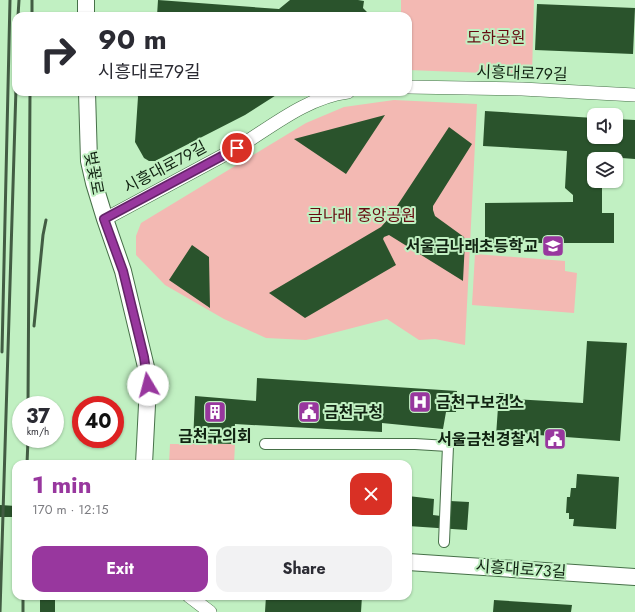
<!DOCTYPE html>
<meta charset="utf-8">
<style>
body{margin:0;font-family:Jost,"Noto Sans KR",sans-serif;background:#f2f2f3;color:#2b2b33;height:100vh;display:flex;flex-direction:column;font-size:15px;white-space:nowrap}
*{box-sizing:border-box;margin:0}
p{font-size:13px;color:#7c7c81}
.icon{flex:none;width:22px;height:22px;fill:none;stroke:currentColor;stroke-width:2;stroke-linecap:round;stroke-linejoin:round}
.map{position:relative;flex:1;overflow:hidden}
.panel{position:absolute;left:12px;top:460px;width:400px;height:140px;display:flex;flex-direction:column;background:#fff;border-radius:12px;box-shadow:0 1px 3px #0004}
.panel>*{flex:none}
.guide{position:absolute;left:12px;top:12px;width:400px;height:84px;border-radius:12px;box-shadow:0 1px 3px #0004;background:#fff;color:#2b2b33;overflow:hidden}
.controls{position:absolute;left:587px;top:108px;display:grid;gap:8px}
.controls a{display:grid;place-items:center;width:36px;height:36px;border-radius:8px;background:#fff;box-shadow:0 1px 3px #0004;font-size:20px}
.speed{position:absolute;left:12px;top:396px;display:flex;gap:8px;font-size:20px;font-weight:700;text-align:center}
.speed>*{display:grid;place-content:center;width:52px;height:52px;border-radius:50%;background:#fff;box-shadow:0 1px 3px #0004;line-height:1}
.speed small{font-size:10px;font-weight:400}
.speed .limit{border:6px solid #d22;background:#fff;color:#111}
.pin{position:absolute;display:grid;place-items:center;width:34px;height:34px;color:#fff;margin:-17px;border:2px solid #fff;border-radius:50%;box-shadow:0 1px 4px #0007}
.me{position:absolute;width:44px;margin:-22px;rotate:352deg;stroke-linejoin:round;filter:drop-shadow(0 0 3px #0008)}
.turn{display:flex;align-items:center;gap:14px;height:84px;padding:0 20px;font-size:18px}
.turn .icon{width:52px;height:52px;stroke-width:2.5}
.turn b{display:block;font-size:28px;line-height:34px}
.round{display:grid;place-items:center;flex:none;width:42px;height:42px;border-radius:12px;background:#f2f2f3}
.summary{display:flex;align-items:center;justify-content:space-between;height:68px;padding:0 20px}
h1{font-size:24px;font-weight:700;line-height:30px;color:#98379e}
.primary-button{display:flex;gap:8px;margin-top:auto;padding:8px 20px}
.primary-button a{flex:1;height:46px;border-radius:12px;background:#98379e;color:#fff;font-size:16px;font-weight:700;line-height:46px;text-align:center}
.primary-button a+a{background:#f2f2f3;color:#2b2b33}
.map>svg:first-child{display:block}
.green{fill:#f3b9b3}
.building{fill:#2a532c}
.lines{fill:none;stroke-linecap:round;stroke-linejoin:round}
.pedestrian-casing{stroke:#467048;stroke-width:12}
.minor-casing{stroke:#467048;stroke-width:14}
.tertiary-casing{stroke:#467048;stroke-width:18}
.pedestrian{stroke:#fff;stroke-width:10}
.minor{stroke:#fff;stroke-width:13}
.tertiary{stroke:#fff;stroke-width:16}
.rail{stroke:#425c43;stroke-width:3}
.route-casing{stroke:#632467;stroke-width:10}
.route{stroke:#98379e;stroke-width:7}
.labels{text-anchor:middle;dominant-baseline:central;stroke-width:4;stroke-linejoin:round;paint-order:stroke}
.park-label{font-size:16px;fill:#660a10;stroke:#c1f0c2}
.street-label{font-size:16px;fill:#112312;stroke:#c1f0c2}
.poi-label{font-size:16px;font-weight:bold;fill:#112312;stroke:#c1f0c2;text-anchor:end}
</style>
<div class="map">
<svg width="635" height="612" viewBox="0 0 635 612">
<rect width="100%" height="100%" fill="#c1f0c2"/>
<path class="green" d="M401,0H534L532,75L408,70V16H401Z
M394,100L477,104L465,345L435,339L419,340L387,319L306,340L266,338L224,319L165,285L136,255V236L141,223L306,123L344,107Z
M475,254L565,261V271L577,273L574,313L472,305Z
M170,444H235L234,464H169Z"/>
<path class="building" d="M158,0L279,9L290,0H358L364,1L363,8L369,14L367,16H157Z
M537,4L635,8L633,54L535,50Z
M137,92H281L245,115L155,161H149L144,158L135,142L138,97Z
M485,111L594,118V137H616V119L635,120V159L608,157L607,159H594V181H602V213H614V243H485V203L573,202V195L565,188L567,151L483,146Z
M385,115L346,174L294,139Z
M449,127L472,144L433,206V210L435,216L464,237L465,241L463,281L389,235L384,237L383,239L396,265L305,318L269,293L381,227L389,218Z
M192,245L209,257L210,308L169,280Z
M587,341L627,343L620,441L511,433L510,437L496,436L499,393L513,394V399L583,403Z
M257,378L457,391L456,412H446L443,429L382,423V432L235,424L233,444L193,443L195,396L256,401Z
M577,474L619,477L616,529L573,526L574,519H569V513H566L567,497H570L571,488H576Z
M408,496L434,499L433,515L449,517L450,501L469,502L467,530L408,526Z
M0,505L16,506V517H0Z
M40,596H55V612H40Z
M266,596H362L361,612H265Z
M494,600L572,605L571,612H493Z"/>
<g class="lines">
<g class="pedestrian-casing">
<path id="pedestrian" d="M265,444H415L448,446L444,542"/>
</g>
<g class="minor-casing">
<path id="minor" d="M408,87L522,89L635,95
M105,219C149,195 193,172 237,148C271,127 307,97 348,92
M189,596L210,612"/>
</g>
<g class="tertiary-casing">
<path id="tertiary" d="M86,0V16
M87,92L89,161L94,183L105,219L123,271L146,367L148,385L144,464
M408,562L635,577"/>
</g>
<use href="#pedestrian" class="pedestrian"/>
<use href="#minor" class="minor"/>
<use href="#tertiary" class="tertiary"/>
<path class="rail" d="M18,16L19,0
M32,16V0
M34,326L43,235L46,220
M2,352L10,0
M28,405L30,92
M27,464L28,439
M0,612L16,88
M23,612V596"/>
</g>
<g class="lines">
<g class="route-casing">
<path id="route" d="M148,385L144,357L123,271L104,219L237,148"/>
</g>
<use href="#route" class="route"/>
</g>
<defs>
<g id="school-square" transform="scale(1.15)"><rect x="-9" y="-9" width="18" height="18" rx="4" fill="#98379e" stroke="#c1f0c2"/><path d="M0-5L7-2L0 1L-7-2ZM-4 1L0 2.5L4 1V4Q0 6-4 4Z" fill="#fff"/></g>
<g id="hospital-square" transform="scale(1.15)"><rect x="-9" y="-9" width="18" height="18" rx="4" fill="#98379e" stroke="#c1f0c2"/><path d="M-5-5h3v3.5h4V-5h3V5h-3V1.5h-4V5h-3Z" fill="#fff"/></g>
<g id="building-square" transform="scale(1.15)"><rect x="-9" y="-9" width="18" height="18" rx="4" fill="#98379e" stroke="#c1f0c2"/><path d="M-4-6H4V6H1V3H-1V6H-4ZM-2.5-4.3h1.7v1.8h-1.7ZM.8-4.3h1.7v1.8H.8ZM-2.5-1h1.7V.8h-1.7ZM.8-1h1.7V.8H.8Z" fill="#fff"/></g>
<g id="civic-square" transform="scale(1.15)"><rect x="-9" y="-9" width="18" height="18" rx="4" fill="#98379e" stroke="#c1f0c2"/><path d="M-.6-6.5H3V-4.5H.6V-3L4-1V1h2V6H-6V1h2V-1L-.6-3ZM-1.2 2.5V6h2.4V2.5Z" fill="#fff"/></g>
</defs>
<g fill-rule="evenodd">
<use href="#school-square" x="553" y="246"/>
<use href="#hospital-square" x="420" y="402"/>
<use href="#building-square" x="215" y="412"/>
<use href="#civic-square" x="309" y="412"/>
<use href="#civic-square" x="555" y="439"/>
</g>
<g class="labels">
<g class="park-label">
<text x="496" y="37">도하공원</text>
<text x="362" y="215">금나래 중앙공원</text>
</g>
<g class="street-label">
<text transform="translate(522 73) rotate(2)">시흥대로79길</text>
<text transform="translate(165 167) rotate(-28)">시흥대로79길</text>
<text transform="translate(94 173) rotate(79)">벚꽃로</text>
<text transform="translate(521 569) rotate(4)">시흥대로73길</text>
</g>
<g class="poi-label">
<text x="538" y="246">서울금나래초등학교</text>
<text x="436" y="402" text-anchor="start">금천구보건소</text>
<text x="324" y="412" text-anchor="start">금천구청</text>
<text x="215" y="436" text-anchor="middle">금천구의회</text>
<text x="540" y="439">서울금천경찰서</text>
</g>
</g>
</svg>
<div class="controls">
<a><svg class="icon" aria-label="sound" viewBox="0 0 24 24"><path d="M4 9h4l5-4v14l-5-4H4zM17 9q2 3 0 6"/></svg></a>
<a><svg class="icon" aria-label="layers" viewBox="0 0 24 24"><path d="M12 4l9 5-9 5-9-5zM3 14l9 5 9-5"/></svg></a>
</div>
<div class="speed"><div>37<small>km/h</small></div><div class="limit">40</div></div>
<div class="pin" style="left:237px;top:148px;background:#d93025"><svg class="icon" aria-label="arrive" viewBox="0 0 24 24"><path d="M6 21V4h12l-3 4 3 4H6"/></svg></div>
<svg class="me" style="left:148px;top:385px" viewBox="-20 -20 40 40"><circle r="19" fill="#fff"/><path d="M0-13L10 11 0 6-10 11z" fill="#98379e"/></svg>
<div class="guide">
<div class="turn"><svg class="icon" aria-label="right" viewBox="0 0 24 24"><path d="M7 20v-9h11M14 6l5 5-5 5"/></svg><div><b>90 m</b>시흥대로79길</div></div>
</div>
<section class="panel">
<div class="summary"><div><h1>1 min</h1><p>170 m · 12:15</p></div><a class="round" style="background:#d93025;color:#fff"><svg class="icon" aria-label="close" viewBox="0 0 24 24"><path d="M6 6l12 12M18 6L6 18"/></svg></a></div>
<div class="primary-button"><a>Exit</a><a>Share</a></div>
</section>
</div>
